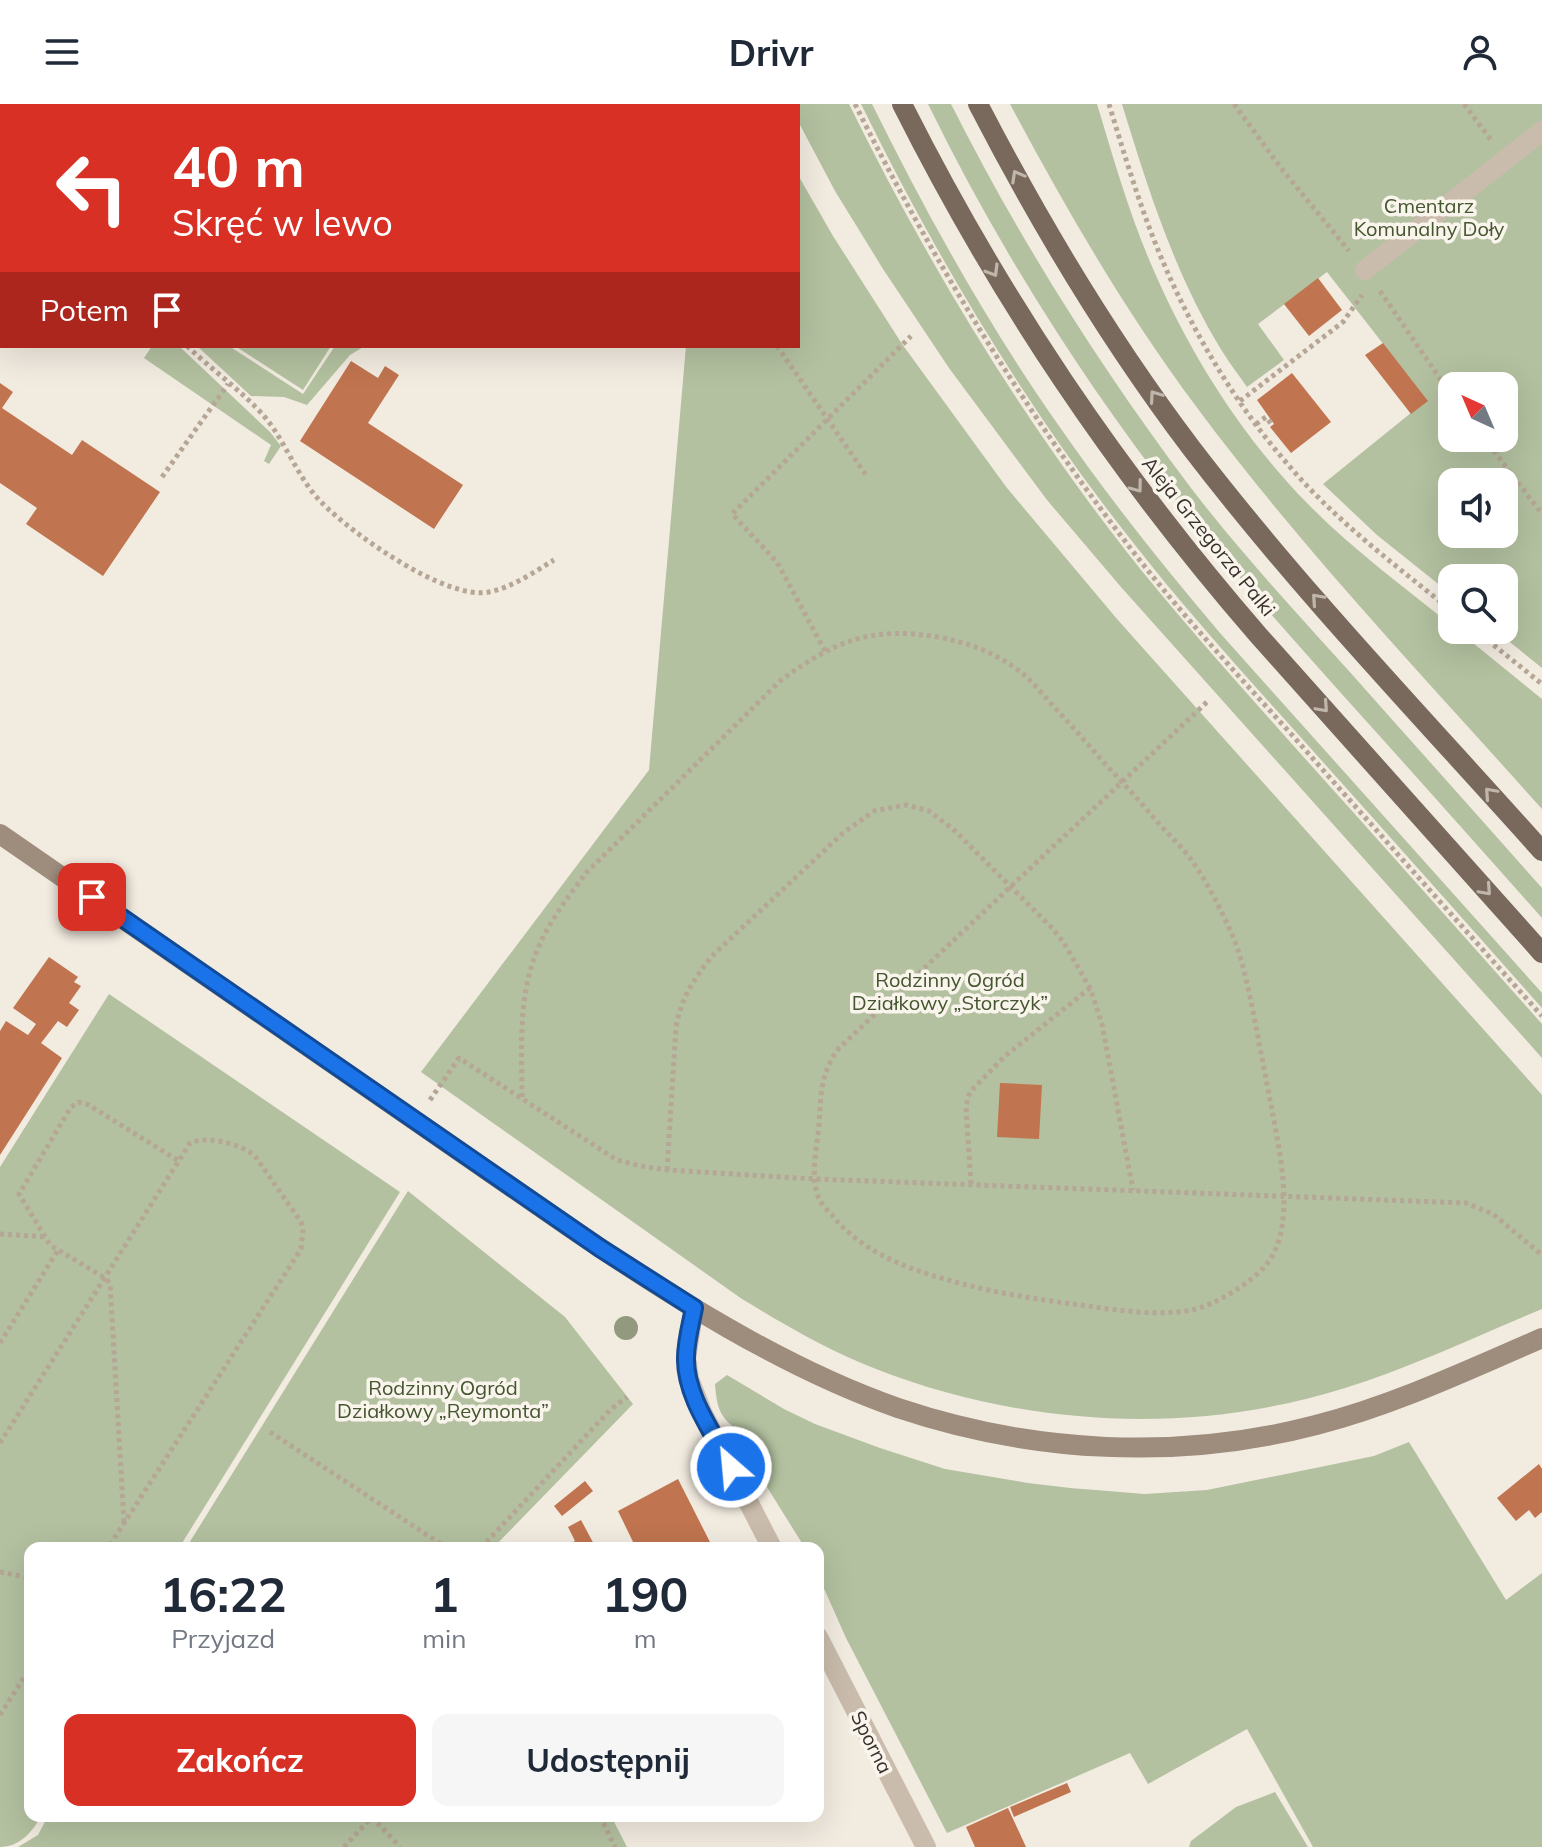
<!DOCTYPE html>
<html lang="pl">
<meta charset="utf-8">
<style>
body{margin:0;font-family:Mulish,sans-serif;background:#f6f6f7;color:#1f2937;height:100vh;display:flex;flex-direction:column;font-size:30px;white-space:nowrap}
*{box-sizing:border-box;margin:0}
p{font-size:26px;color:#747a83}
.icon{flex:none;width:44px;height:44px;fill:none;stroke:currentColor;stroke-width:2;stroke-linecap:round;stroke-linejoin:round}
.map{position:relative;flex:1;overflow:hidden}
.details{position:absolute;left:24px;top:1438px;width:800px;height:280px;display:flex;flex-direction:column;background:#fff;border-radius:16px;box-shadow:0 8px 32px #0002}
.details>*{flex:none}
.hud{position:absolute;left:0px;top:0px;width:800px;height:244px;box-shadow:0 8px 32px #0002;background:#d93025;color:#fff;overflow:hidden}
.needle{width:52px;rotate:316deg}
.tools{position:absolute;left:1438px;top:268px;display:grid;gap:16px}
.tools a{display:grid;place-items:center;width:80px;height:80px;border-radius:16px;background:#fff;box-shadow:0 8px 32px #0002;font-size:40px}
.pin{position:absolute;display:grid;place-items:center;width:68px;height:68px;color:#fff;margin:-34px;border-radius:16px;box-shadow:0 4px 12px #0006}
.me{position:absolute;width:88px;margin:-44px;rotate:333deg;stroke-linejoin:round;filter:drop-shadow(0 0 6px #0008)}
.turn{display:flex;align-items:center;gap:28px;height:168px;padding:0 40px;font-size:36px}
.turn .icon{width:104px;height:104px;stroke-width:2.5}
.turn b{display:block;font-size:56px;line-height:68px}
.then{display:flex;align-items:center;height:76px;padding:0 40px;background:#0003;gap:16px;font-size:30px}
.eta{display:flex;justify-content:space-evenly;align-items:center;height:136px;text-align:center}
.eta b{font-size:48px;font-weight:700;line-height:56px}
.action{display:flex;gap:16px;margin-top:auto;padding:16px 40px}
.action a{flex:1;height:92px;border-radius:16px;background:#d93025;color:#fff;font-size:32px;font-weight:700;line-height:92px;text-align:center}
.action a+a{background:#f6f6f7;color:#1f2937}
header{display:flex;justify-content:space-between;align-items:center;height:104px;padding:0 40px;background:#fff;font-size:36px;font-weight:700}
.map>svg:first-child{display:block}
.green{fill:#b3c1a0;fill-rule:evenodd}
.building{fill:#c0744f}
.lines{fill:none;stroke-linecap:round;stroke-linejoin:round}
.path{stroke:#b6a696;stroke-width:5;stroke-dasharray:4 4;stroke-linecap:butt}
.lane{stroke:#cabcac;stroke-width:14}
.street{stroke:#cabcac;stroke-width:20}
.secondary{stroke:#9e8c7d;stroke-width:20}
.primary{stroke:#79695c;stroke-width:20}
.tree{fill:#92997f}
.oneway{stroke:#c0b6ab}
.route-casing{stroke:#114b97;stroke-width:20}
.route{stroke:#1a73e8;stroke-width:14}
.labels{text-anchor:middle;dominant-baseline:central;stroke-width:7;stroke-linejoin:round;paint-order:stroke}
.park-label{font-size:20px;fill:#44562f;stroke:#faf5ec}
.street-label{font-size:20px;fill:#38302b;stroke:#faf5ec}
</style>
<header><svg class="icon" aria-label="menu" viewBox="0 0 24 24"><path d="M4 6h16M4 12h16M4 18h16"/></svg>Drivr<svg class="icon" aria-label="person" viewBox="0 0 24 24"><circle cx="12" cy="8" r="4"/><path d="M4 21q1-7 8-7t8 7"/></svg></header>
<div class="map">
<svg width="1542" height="1743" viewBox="0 0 1542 1743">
<rect width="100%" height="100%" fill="#f2ebe0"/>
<path class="green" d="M166,0H295L298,2H165Z
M789,0H849C927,158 1018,309 1126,447C1181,517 1241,582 1300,649C1381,739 1461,829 1542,920V954L1121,483L1047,396L949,264L883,165L835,87L799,19L798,2H790Z
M861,0H872C927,111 988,221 1059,322C1109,394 1163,462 1220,529L1542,889V904C1463,815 1384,726 1305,638C1247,573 1188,509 1135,441C1028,307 936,153 861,0Z
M928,0H951C1019,135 1100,263 1191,384C1240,448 1295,507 1349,567C1413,639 1478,712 1542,784V814C1475,739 1408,663 1340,588C1285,526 1230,465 1179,400C1082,276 997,141 928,0Z
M1010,0H1097C1114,56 1130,113 1154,167C1191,252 1243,334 1308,400C1352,445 1403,482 1452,522V526H1457L1542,595V705C1425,574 1303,446 1198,305C1126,209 1066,105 1010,0Z
M1122,0H1542V564L1495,526H1504V474H1452V491L1377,431L1323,380L1427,296L1327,168L1258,220L1284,256L1247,283C1239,271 1230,260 1222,247C1175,171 1148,85 1122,0ZM1452,282H1504V334H1452ZM1452,378H1504V430H1452Z
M798,71L833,132L902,240L1007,384L1117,515L1542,991V1205C1477,1232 1412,1263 1345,1284C1192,1332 1025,1323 876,1265C829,1247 785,1221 742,1195L421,968L649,666L686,242H798Z
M152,242H179L270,328L281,342L269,360L264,357L271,341L144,254Z
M197,242H229L303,290L335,242H365L350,251L307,301L284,293L251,292Z
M235,242H331L303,286Z
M109,890L400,1088L179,1444H30V1712H41C33,1728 19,1743 0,1743V1063Z
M408,1087L565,1213L633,1300L493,1444H186Z
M727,1271L784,1305L815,1320L880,1344L945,1365L1028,1379L1070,1384L1145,1390L1207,1386L1374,1352L1409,1338L1506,1496L1542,1469V1743H1313L1247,1625L1148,1680L1130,1649L947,1729L846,1534L818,1471V1444H805L742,1343L739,1327C719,1313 717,1304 715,1280Z
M1275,1688L1308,1743H1189L1191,1737L1236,1703Z
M48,1712H611L627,1743H18L38,1731Z"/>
<path class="building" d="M1318,174L1342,206L1309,232L1284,200Z
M1383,239L1428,297L1411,310L1365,251Z
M351,257L378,274L385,262L399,271L368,319L463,381L434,425L300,337Z
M1292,269L1331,318L1291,349L1270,323L1274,320L1257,296Z
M0,279L13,288L2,304L72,351L82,336L160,388L103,472L26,420L37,404L0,379Z
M49,853L78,873L74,878L81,882L69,899L79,906L67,923L58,917L41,939L62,954L0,1051V927L6,917L28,931L36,920L13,904Z
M1000,979L1042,981L1039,1035L997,1033Z
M1539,1360L1542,1365V1408L1535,1414L1529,1406L1516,1417L1497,1394Z
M678,1375L713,1444H636L618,1407Z
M585,1377L593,1387L562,1412L554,1402Z
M581,1416L596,1444H562L575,1437L568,1423Z
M1067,1679L1071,1688L1014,1713L1010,1703Z
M1008,1704L1026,1743H975L966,1723Z"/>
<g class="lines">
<path class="path" d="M326,0L329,2
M855,0C932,155 1022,303 1128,441C1179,508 1237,570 1293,632C1376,726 1459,819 1542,912
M1109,0C1126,56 1143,113 1167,167C1196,233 1238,303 1285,357C1333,415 1394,460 1452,507
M1234,0L1281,64L1349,147
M1464,0L1491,36
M118,2L119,0
M455,2L457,0
M0,147L2,144
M1380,187L1452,292
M187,242C211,265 243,288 264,312C286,338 297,373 321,398C351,429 446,497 489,488C513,483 534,468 554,456
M777,242L866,371
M1240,297L1343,218L1362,191
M1256,320L1266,313L1272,321
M1484,334L1542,410
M162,373L228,280
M1475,526L1542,580
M825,547L777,458L732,410L911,232
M522,993C522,947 518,896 535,852C546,821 568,793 587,768L780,577C835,536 874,521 943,534C972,540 998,550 1022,569C1034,579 1044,592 1055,604C1073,623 1090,643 1108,663C1126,682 1144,702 1161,722C1172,734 1184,745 1193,758C1208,780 1220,804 1231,828C1243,855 1248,884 1254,912C1260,944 1266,975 1272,1006C1280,1049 1297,1124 1266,1161C1251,1179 1215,1201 1192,1206C1159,1212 1121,1207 1088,1202C1041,1196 994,1189 948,1176C904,1164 861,1147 832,1111C827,1106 820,1099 818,1092C810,1071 817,1043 819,1021C821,991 820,971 838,945L1207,598
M430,996L459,954L617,1056L641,1062L667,1066L815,1075L1466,1099L1493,1110L1542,1151
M667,1066L676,923C681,894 694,875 712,852L843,729L874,707L906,701L929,707L953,725L1053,825L1064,839L1090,884L1102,920L1133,1086
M971,1080L966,1004L968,993L971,987L1004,953L1090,884
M0,1130L46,1133
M0,1239L58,1146
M270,1328L447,1444
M0,1339L190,1039C207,1031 241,1040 255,1052L301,1118L303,1125L301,1145L108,1444
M124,1418L110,1179L105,1174L50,1141L19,1090L71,1003L78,998L87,1000L179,1057
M481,1444L611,1305L627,1293
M0,1468L30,1474
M0,1611L30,1564
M600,1712L615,1743
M372,1713L400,1743
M344,1743L373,1712"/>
<path class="lane" d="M8,0L10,2
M0,46L2,44"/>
<path class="street" d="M1365,166L1542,27
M694,1204L686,1254L689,1275L702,1308L772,1444
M818,1533L926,1743"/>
<path class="secondary" d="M0,730L569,1123C669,1191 783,1264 898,1304C1032,1349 1178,1357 1316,1321C1394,1301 1468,1266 1542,1234"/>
<path class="primary" d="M902,0C1000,195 1116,367 1259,532L1542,849
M978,0C1040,120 1110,237 1192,345C1300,486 1424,615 1542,747"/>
</g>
<circle class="tree" cx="626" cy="1224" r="12"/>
<defs><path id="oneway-chevron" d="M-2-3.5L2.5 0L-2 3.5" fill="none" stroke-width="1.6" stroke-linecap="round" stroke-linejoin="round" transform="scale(2)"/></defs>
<g class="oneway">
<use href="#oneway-chevron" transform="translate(1017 72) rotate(-119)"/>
<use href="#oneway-chevron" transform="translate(993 167) rotate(59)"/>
<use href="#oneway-chevron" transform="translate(1155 292) rotate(-125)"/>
<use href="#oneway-chevron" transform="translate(1137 383) rotate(53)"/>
<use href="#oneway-chevron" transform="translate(1317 495) rotate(-132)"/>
<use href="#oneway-chevron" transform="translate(1323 603) rotate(48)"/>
<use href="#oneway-chevron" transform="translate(1490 689) rotate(-132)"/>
<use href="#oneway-chevron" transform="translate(1486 786) rotate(48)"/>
</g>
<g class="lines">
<g class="route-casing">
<path id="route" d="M92,793L600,1144L694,1204C691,1220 686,1237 686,1254C685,1292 714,1330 731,1363"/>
</g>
<use href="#route" class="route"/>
</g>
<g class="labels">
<g class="park-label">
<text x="1429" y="101">Cmentarz<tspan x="1429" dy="23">Komunalny Doły</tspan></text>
<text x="950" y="875">Rodzinny Ogród<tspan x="950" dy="23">Działkowy „Storczyk”</tspan></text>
<text x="443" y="1283">Rodzinny Ogród<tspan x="443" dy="23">Działkowy „Reymonta”</tspan></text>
</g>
<g class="street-label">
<text transform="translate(1209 432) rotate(51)">Aleja Grzegorza Palki</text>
<text transform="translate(872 1638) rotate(63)">Sporna</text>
</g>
</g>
</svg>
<div class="tools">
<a><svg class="needle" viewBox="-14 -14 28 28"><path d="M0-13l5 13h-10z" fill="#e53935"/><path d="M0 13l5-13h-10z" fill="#747a83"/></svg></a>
<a><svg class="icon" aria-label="sound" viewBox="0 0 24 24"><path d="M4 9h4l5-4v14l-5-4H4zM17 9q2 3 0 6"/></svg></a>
<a><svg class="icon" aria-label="search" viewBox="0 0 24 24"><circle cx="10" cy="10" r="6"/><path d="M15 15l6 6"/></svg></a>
</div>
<div class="pin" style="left:92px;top:793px;background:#d93025"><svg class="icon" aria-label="arrive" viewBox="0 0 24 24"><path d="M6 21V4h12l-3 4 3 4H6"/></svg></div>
<svg class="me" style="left:731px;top:1363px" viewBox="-20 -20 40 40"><circle r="17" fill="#1a73e8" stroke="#fff" stroke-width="3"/><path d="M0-11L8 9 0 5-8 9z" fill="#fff"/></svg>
<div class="hud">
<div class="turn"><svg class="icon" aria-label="left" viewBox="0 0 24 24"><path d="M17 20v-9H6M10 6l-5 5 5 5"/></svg><div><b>40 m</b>Skręć w lewo</div></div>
<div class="then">Potem<svg class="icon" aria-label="arrive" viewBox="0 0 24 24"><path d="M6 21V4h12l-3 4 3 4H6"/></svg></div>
</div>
<section class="details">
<div class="eta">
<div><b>16:22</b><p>Przyjazd</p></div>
<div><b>1</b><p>min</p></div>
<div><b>190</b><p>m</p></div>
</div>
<div class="action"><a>Zakończ</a><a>Udostępnij</a></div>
</section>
</div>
